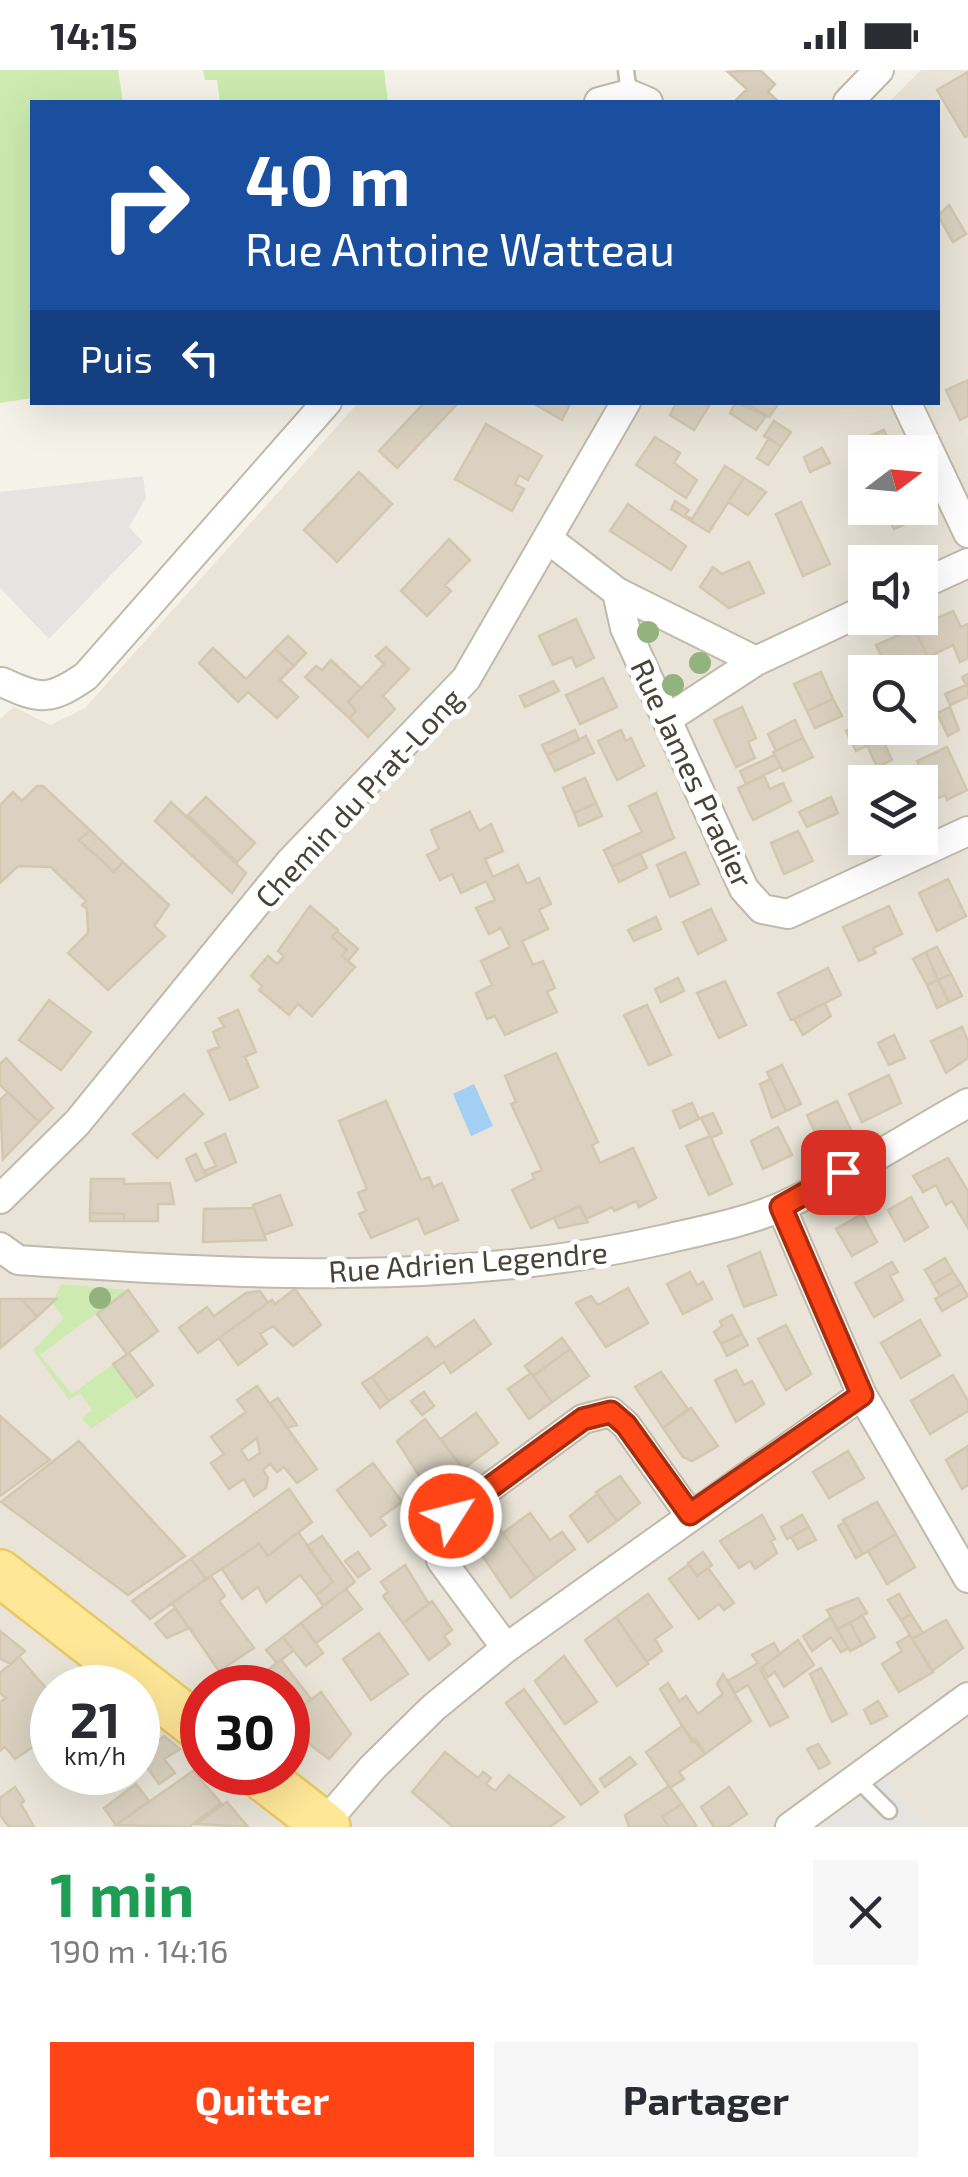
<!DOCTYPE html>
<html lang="fr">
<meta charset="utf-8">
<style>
body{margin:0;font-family:"Exo 2",sans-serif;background:#f7f7f7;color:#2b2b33;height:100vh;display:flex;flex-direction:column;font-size:38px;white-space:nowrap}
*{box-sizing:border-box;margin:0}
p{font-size:32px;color:#7c7c81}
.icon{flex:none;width:55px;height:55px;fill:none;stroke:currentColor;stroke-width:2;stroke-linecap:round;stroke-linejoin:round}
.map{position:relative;height:1757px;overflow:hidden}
.sheet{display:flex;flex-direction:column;background:#fff;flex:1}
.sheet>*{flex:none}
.top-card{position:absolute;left:30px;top:30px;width:910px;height:305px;border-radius:0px;box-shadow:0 10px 40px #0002;background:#1a4fa0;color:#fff;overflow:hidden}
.needle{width:65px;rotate:74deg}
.fabs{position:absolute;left:848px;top:365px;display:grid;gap:20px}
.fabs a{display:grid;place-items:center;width:90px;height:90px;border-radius:0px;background:#fff;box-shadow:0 10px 40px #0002;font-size:50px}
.speed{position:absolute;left:30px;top:1595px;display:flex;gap:20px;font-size:50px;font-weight:700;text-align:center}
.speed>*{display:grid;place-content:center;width:130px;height:130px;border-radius:50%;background:#fff;box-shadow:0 10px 40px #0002;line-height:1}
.speed small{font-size:25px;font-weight:400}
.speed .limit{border:15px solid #d22;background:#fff;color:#111}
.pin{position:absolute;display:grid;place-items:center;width:85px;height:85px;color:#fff;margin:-42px;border-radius:20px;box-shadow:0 5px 15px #0006}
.me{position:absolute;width:110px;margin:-55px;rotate:54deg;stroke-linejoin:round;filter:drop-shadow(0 0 8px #0008)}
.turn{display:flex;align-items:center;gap:35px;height:210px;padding:0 50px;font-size:45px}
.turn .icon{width:130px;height:130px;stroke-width:2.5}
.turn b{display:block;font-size:70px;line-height:85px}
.then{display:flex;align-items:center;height:95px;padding:0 50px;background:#0003;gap:20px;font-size:38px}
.round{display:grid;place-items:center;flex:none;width:105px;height:105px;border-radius:0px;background:#f7f7f7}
.headline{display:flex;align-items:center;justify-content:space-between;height:170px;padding:0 50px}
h1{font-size:60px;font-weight:700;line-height:75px;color:#1e9e55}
.cta{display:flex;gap:20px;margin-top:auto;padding:20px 50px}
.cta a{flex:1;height:115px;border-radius:0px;background:#ff4416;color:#fff;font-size:40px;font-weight:700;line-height:115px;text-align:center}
.cta a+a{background:#f7f7f7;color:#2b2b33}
.status{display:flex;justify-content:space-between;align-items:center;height:70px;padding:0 50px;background:#fff;direction:ltr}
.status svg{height:28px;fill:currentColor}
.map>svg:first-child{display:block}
.residential{fill:#e9e4d7;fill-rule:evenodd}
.green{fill:#cdebb0}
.parking{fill:#e6e4e1}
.water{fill:#a3cff4}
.building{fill:#dad1c0;stroke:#d3c7b0;stroke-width:2.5;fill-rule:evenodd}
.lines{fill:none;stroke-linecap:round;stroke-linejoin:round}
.lane-casing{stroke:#c1baab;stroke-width:19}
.street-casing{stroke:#c1baab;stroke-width:32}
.primary-casing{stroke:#eac862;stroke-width:50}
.lane{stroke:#fff;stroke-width:14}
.street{stroke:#fff;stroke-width:28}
.primary{stroke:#ffe798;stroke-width:45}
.tree{fill:#93b37e}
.route-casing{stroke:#a62c0e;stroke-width:25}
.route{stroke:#ff4416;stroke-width:18}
.labels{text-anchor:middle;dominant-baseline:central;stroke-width:10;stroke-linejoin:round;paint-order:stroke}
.street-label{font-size:30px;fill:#494337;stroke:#fff}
</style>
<div class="status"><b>14:15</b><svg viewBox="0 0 49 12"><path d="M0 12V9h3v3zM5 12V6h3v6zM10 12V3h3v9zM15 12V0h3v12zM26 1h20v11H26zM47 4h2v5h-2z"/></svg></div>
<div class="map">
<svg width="968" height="1757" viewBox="0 0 968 1757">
<rect width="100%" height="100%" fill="#f5f2e9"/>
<path class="residential" d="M921,0H968V1757H0V649L14,637L50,655L85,638L358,333L938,332V32H889ZM865,382H920V438H865ZM865,492H920V548H865ZM865,602H920V658H865ZM865,712H920V768H865ZM52,1618H138V1702H52ZM202,1618H288V1702H202Z"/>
<path class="green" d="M0,0H118L123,32H32V328L0,333Z
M203,0H384L388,32H220L217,10H205Z
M62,1214L128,1220L40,1285L72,1324L113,1294L137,1327L91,1359L82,1348L92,1340L80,1323L69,1330L33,1280L64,1248L52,1232Z"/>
<path class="parking" d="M143,406L146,428L129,457L143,472L49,569L0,518V422Z
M886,1705L925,1757H831L827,1753Z"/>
<path class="water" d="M474,1014L493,1056L471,1066L453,1024Z"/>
<path class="building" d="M760,0L775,14L768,22L779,32H734L747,19L728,2Z
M968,2V66L965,67L937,20Z
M949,135L966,164L953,172L938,146Z
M968,310V346L960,350L946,320Z
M425,332H459L397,398L379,381Z
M531,332H571L562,350Z
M677,332H705L709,336L694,360L670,345Z
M736,332L766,346L756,360L730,343Z
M744,332H775L778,334L769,347Z
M774,351L791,362L781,376L764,366Z
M486,354L542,386L528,410L519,405L515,414L524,419L512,441L455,409Z
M884,360L893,382H865V392L856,372Z
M655,367L680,383L674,393L697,410L686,428L636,395Z
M769,368L781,376L768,395L757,388Z
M822,378L830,393L810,402L804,387Z
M725,396L744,408L709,462L671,439L675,431L689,440L685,445L692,449Z
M359,402L392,434L337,492L304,460Z
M744,408L766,422L748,445L728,432Z
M801,432L830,494L803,506L776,444Z
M628,434L686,476L671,500L610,461Z
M884,438H916L921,447L894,459Z
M449,469L470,490L445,515L451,521L427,546L401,521Z
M749,492L764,523L729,538L700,517L713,497L722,504Z
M953,541L961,557L968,554V588L960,592L953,575L928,587L914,558Z
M576,549L594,588L576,597L572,587L553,595L539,566Z
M914,558L928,587L907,597L910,602H889L876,575Z
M288,566L306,583L294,596L275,579Z
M386,577L409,599L383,626L395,639L368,667L349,648L356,641L348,632L384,594L376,586Z
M213,578L246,609L275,579L294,596L280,610L298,627L277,648L248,622L238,632L199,593Z
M331,590L361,618L348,632L356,641L349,648L305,607L316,596L322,600Z
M821,602L833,629L807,641L794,614Z
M968,604V627L950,635L945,624L966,615L962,607Z
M603,608L617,637L580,654L566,625Z
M553,611L559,621L525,637L520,626Z
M833,629L842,646L815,658L807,641Z
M742,637L756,668L748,672L755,688L736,697L714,650Z
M950,637L959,660L948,666L937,643Z
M865,638V658H880L885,667L856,681L846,661L858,654L853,643Z
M795,650L803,668L776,681L768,664Z
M575,660L579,670L547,685L542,675Z
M621,660L626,671L631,668L644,696L617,710L598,671Z
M586,666L594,683L555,701L547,685Z
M803,668L813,687L783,701L773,682Z
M882,668L892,690L877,697L867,675Z
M947,677L967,720L947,730L945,725L936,729L917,691Z
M775,685L781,697L746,714L740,701Z
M764,706L770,719L783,713L791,731L753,750L738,718Z
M585,708L596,733L574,743L563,718Z
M37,716H43L90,760L79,770L114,802L123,792L169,835L154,856L165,866L108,920L68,883L88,863L87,839L82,835L86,831L51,797L18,796L0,813V735L13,722L22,731Z
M656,723L674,768L612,797L604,780L642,762L629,736Z
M206,727L255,773L237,792L188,745Z
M831,727L838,743L807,757L799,742Z
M171,732L246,803L232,823L155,751Z
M596,733L602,746L579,756L574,743Z
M470,742L479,761L491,754L503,781L485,789L493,807L518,795L527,814L539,808L551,834L539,840L548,859L522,871L533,895L543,891L555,918L547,922L557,942L505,965L495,946L487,949L476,923L492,915L481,891L510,877L501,858L489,864L476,838L495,830L486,811L461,823L452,804L440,810L427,785L439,779L431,760Z
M90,760L123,792L114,802L79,770Z
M798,761L813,791L784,804L771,773Z
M685,782L699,814L670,827L657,795Z
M640,783L647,798L619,812L612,797Z
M948,809L966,846L937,861L919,823Z
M310,836L338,860L332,867L347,880L342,886L355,897L312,946L298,934L289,945L259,920L262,916L251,906L268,886L277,894L284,886L278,881Z
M889,836L902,864L873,878L876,883L859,891L843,857Z
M711,839L726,870L698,884L683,852Z
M656,847L661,859L634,871L628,860Z
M337,861L358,879L348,891L342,886L347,880L332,867Z
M937,877L951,904L938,910L926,882Z
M926,882L938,910L927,915L913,889Z
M828,898L841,925L791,950L778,923Z
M951,904L962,926L949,932L938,910Z
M678,908L684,921L661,932L655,919Z
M938,910L949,932L937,938L927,915Z
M725,911L746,955L719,968L697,923Z
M49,930L91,962L61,1000L19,970Z
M825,933L831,946L803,965L794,949Z
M647,935L671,985L649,995L624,945Z
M238,940L256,982L245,987L258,1017L230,1030L208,981L219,977L213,962L224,957L219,948Z
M962,957L968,971V988L946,1003L931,971Z
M894,965L905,988L889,995L878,973Z
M556,983L598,1072L592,1075L600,1093L633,1078L656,1128L639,1137L636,1131L614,1141L612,1137L586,1149L580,1136L531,1158L512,1120L534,1109L532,1104L542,1100L511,1034L516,1032L505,1006Z
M6,988L53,1038L39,1052L0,1015V994Z
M782,995L801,1034L786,1041L767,1002Z
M889,1005L901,1033L862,1052L849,1024Z
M771,1009L786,1041L772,1048L760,1014Z
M8,1022L39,1052L3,1089L0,1030Z
M184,1024L203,1044L157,1088L133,1064Z
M386,1031L421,1110L429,1107L433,1117L442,1113L458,1150L425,1164L418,1148L371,1168L359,1144L366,1141L358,1123L367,1119L339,1051Z
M837,1031L851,1060L821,1075L807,1045Z
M692,1033L699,1049L680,1058L673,1041Z
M713,1043L722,1063L711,1068L732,1114L709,1125L686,1076L710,1066L701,1048Z
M778,1057L792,1085L763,1099L751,1071Z
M225,1064L236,1092L206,1106L204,1101L216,1096L205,1073Z
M196,1084L206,1106L196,1111L186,1089Z
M948,1088L968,1121V1158L952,1131L946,1135L936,1115L923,1122L913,1106Z
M91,1109H124V1114L170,1113L174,1134H158V1151H124V1144L90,1143Z
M280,1125L292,1155L264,1165L253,1135Z
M911,1127L928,1157L905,1171L888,1140Z
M580,1136L588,1152L559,1158L554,1148Z
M254,1138L266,1170L203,1172L204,1139Z
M90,1143L124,1144V1151H90Z
M862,1144L877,1172L852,1186L836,1159Z
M760,1182L776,1225L744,1237L728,1196Z
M945,1188L953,1202L933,1214L925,1200Z
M892,1192L898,1202L890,1206L903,1230L874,1247L855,1213Z
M690,1202L697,1215L703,1212L712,1229L683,1244L667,1214Z
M953,1202L961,1214L940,1226L933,1214Z
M961,1214L968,1226L942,1241L935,1229Z
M628,1218L648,1253L606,1277L576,1233L591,1226L598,1235Z
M295,1219L321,1255L293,1276L273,1256L260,1264L267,1274L238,1295L219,1268L272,1230L275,1234Z
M128,1220L158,1261L127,1284L97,1244Z
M260,1221L268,1233L198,1283L179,1258L207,1237L214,1246L246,1223Z
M0,1229H22L37,1247L0,1278Z
M22,1229H56L37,1247Z
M732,1245L742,1264L721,1274L714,1262L722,1256L720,1251Z
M474,1250L491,1274L451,1303L444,1292L389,1331L372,1307L427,1267L435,1278Z
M920,1250L940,1285L901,1308L881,1273Z
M786,1255L811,1304L786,1320L758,1269Z
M742,1264L748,1275L727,1286L721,1274Z
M562,1268L570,1279L533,1306L525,1296Z
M570,1279L589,1306L552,1332L533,1306Z
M129,1283L153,1315L137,1327L113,1294Z
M736,1300L744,1315L752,1311L764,1334L736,1352L715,1310Z
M661,1302L688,1339L663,1358L635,1317Z
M531,1303L552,1332L529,1349L508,1319Z
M953,1305L968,1331V1341L930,1364L911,1331Z
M372,1307L389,1331L380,1338L362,1313Z
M257,1316L317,1399L297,1413L284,1397L277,1402L270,1394L263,1400L268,1408L266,1418L254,1426L244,1409L229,1419L211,1393L224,1384L211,1367L246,1342L237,1330ZM257,1368L260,1383L248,1391L241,1380Z
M424,1322L434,1336L422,1345L411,1331Z
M278,1328L297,1355L287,1358L270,1333Z
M691,1338L718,1376L692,1391L683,1387L663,1358Z
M476,1343L498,1373L463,1399L441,1369Z
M0,1346L50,1390L0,1426Z
M425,1349L463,1399L430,1423L397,1371Z
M79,1371L185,1486L128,1525L1,1432Z
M968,1376V1415L962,1419L946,1390Z
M848,1381L864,1408L829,1428L813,1402Z
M373,1393L402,1432L380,1448L386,1455L371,1466L337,1420Z
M620,1406L640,1433L617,1451L596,1422Z
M289,1419L312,1452L268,1486L259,1474L206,1509L191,1489Z
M597,1424L617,1451L588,1472L570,1446Z
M877,1432L896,1464L863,1484L843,1450Z
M530,1443L550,1470L562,1462L575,1479L536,1508L503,1463Z
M762,1445L775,1469L771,1471L777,1483L755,1499L750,1491L739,1498L720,1471Z
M802,1445L809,1457L787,1469L781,1457Z
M845,1452L863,1484L856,1488L838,1456Z
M496,1454L536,1508L511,1528L473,1472Z
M809,1457L816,1470L798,1479L791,1467Z
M298,1462L333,1512L316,1525L300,1505L266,1532L258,1517L242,1529L222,1499L259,1474L268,1486Z
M896,1464L915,1497L887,1514L868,1481Z
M322,1466L355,1512L323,1536L316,1525L333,1512L307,1476Z
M358,1482L370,1499L358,1507L345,1491Z
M703,1482L712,1495L697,1506L688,1493Z
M191,1489L206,1509L150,1549L132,1531Z
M689,1494L697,1506L708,1498L734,1533L724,1540L719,1534L699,1549L669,1509Z
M405,1495L429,1534L403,1553L383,1526L388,1522L381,1512Z
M211,1506L225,1526L219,1531L254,1578L219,1601L172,1533Z
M346,1519L362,1539L316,1573L301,1553Z
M648,1524L672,1557L655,1569L662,1581L647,1592L616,1547Z
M899,1524L911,1544L901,1550L888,1530Z
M858,1528L867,1543L837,1559L827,1540Z
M432,1531L452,1560L444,1566L450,1574L429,1590L403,1553Z
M175,1538L189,1558L167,1568L155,1554Z
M911,1544L923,1563L912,1569L901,1550Z
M862,1545L875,1567L862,1575L850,1553Z
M616,1547L648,1594L617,1616L585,1570Z
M831,1547L848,1578L841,1582L831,1567L812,1581L803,1566Z
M946,1550L963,1578L932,1601L912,1569Z
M301,1553L323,1583L306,1596L283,1567Z
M850,1553L862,1575L850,1581L837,1559Z
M0,1561L25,1581L11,1594L0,1589Z
M379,1563L408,1604L371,1630L343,1589Z
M910,1565L933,1602L899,1622L882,1594L902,1581L897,1573Z
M283,1567L293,1581L277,1593L266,1580Z
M798,1570L814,1595L784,1617L775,1602L768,1607L762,1597Z
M774,1573L780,1584L760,1599L788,1647L770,1656L748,1615L735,1623L728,1611L758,1593L752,1585Z
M564,1586L597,1632L565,1654L535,1611Z
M19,1587L52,1625V1664L15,1689L5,1677L0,1681V1632L6,1628L0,1623V1603Z
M281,1590L311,1629L288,1647V1618H243Z
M821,1598L847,1644L832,1652L810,1604Z
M723,1604L751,1651L705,1684L696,1669L692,1672L660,1619L668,1613L679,1631L686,1626L698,1644L723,1624L717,1614Z
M524,1619L598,1722L581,1735L506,1633Z
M321,1622L351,1664L329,1689L288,1658V1647Z
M878,1631L887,1646L871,1654L864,1640Z
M682,1656L705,1684L679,1702L684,1709L670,1718L646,1682Z
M164,1666L180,1679L164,1689L175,1703L159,1714L138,1685Z
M818,1674L830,1693L819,1699L807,1679Z
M445,1682L478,1708L483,1702L491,1708L486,1714L495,1721L509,1705L564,1747L550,1757H453L412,1722Z
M630,1687L636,1694L605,1717L600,1709Z
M193,1701L221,1733L189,1757L116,1755Z
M136,1714L149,1731L116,1755L104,1738Z
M669,1716L682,1734L662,1747L669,1757H629L625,1745Z
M15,1717L24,1731L21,1734L34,1757H9L0,1745V1728Z
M729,1717L747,1744L728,1757H714L701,1737Z
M227,1732L248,1757L196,1754Z
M682,1734L697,1757H669L662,1747Z"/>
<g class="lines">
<g class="lane-casing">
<path id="lane" d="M626,0L629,24
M857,1709L889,1741"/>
</g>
<g class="street-casing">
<path id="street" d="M599,32L629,24L648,32
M848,32L879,0
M906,332L968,463
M548,469L617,522L756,591
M920,515L968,493
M617,522L625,558L744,819L762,839L788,844L968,761
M2,612C40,630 50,631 86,606L327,332
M667,649L756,591L865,540
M0,1129L77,1053L290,792L466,609L626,332
M781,1137L862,1325L968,1508
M0,1177L18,1190C232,1204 456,1218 666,1169C704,1160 747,1152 783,1136C846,1107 907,1067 968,1033
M506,1578L441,1490L437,1465L451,1446L583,1349L611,1342L626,1355L690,1445
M323,1755L372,1698L433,1638L506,1578L862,1325
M790,1757L968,1627"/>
</g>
<g class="primary-casing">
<path id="primary" d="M0,1503L202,1660
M256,1702L327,1757"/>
</g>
<use href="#lane" class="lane"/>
<use href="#street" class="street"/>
<use href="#primary" class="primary"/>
</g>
<g class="tree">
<circle cx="648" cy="562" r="11"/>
<circle cx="700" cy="593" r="11"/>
<circle cx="673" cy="615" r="11"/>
<circle cx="100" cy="1228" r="11"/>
</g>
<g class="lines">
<g class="route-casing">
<path id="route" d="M451,1446L583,1349L611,1342L626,1355L690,1444L862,1325L781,1137L843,1102"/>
</g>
<use href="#route" class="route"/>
</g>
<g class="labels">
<g class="street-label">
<text transform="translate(693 703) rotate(65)">Rue James Pradier</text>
<text transform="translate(358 727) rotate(-47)">Chemin du Prat-Long</text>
<text transform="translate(468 1191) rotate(-4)">Rue Adrien Legendre</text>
</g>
</g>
</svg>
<div class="fabs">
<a><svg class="needle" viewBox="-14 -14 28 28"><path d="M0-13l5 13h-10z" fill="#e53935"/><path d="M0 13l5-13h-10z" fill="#7c7c81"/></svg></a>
<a><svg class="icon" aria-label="sound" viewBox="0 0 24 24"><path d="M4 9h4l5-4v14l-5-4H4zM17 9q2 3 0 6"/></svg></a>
<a><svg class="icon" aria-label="search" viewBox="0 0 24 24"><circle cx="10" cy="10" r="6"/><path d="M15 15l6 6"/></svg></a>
<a><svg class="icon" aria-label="layers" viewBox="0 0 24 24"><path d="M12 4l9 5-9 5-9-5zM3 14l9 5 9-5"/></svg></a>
</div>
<div class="speed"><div>21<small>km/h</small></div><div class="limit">30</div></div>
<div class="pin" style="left:843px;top:1102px;background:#d93025"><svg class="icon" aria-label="arrive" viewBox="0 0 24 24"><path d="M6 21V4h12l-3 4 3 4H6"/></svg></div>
<svg class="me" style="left:451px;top:1446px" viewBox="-20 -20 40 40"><circle r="17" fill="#ff4416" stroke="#fff" stroke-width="3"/><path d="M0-11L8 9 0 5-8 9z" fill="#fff"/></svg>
<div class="top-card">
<div class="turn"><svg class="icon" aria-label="right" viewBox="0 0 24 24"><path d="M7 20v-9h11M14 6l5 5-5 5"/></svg><div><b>40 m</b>Rue Antoine Watteau</div></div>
<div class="then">Puis<svg class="icon" aria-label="left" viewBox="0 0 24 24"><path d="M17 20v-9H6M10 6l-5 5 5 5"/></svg></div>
</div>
</div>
<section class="sheet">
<div class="headline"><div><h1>1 min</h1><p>190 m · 14:16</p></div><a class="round"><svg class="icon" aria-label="close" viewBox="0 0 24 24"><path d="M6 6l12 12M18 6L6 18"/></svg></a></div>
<div class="cta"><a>Quitter</a><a>Partager</a></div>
</section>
